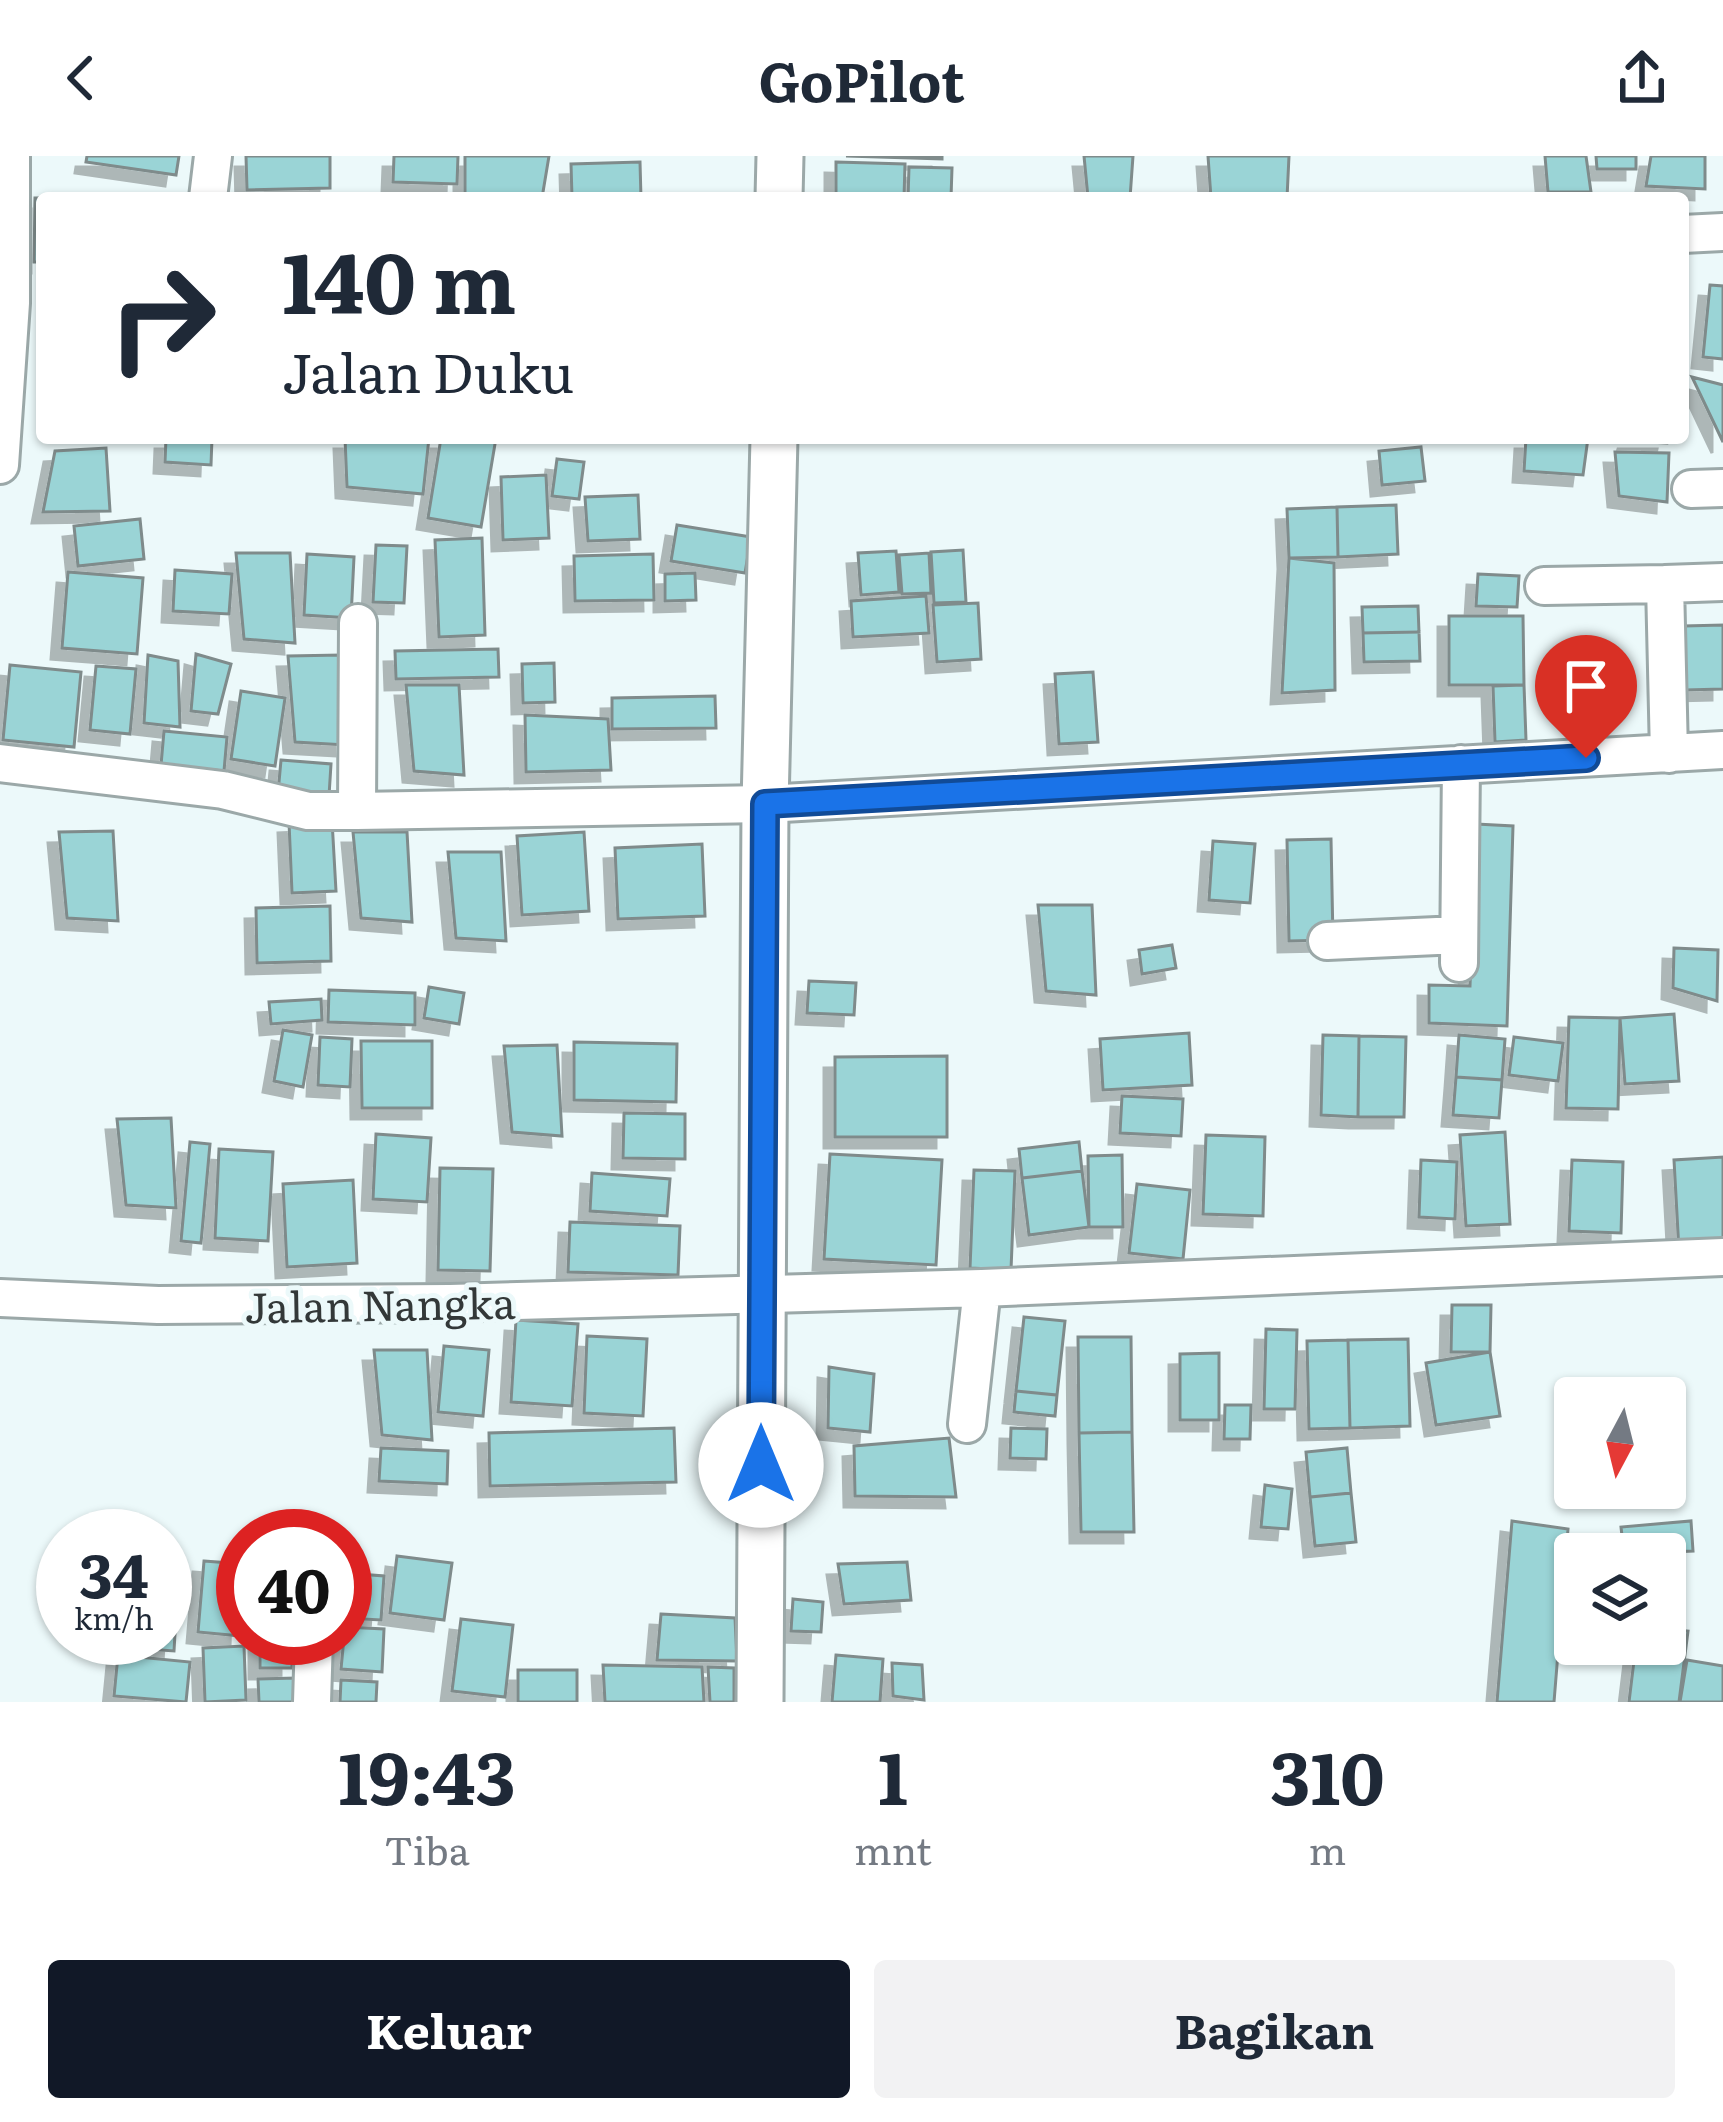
<!DOCTYPE html>
<html lang="id">
<style>
body{margin:0;font-family:Literata,serif;background:#f2f2f3;color:#1f2937;height:100vh;display:flex;flex-direction:column;font-size:45px;white-space:nowrap}
*{box-sizing:border-box;margin:0}
p{font-size:39px;color:#747a83}
.icon{flex:none;width:66px;height:66px;fill:none;stroke:currentColor;stroke-width:2;stroke-linecap:round;stroke-linejoin:round}
.map{position:relative;height:1546px;overflow:hidden}
.side{display:flex;flex-direction:column;background:#fff;flex:1}
.side>*{flex:none}
.hud{position:absolute;left:36px;top:36px;width:1653px;height:252px;border-radius:12px;box-shadow:0 3px 9px #0004;background:#fff;color:#1f2937;overflow:hidden}
.needle{width:78px;rotate:187deg}
.buttons{position:absolute;left:1554px;top:1221px;display:grid;gap:24px}
.buttons a{display:grid;place-items:center;width:132px;height:132px;border-radius:12px;background:#fff;box-shadow:0 3px 9px #0004;font-size:60px}
.speed{position:absolute;left:36px;top:1353px;display:flex;gap:24px;font-size:60px;font-weight:700;text-align:center}
.speed>*{display:grid;place-content:center;width:156px;height:156px;border-radius:50%;background:#fff;box-shadow:0 3px 9px #0004;line-height:1}
.speed small{font-size:30px;font-weight:400}
.speed .limit{border:18px solid #d22;background:#fff;color:#111}
.pin{position:absolute;display:grid;place-items:center;width:102px;height:102px;color:#fff;margin:-123px -51px;border-radius:50% 50% 50% 0;rotate:-45deg;box-shadow:0 0 12px #0007}
.pin .icon{rotate:45deg}
.me{position:absolute;width:132px;margin:-66px;rotate:0deg;stroke-linejoin:round;filter:drop-shadow(0 0 9px #0008)}
.turn{display:flex;align-items:center;gap:42px;height:252px;padding:0 48px;font-size:54px}
.turn .icon{width:156px;height:156px;stroke-width:2.5}
.turn b{display:block;font-size:84px;line-height:102px}
.eta{display:flex;justify-content:space-evenly;align-items:center;height:204px;text-align:center}
.eta b{font-size:72px;font-weight:700;line-height:84px}
.button{display:flex;gap:24px;margin-top:auto;padding:24px 48px}
.button a{flex:1;height:138px;border-radius:12px;background:#111827;color:#fff;font-size:48px;font-weight:700;line-height:138px;text-align:center}
.button a+a{background:#f2f2f3;color:#1f2937}
header{display:flex;justify-content:space-between;align-items:center;height:156px;padding:0 48px;background:#fff;font-size:54px;font-weight:700}
.map>svg:first-child{display:block}
.building{fill:#9ad4d6;stroke:#7f8b8b;stroke-width:3;filter:url(#shadow)}
.lines{fill:none;stroke-linecap:round;stroke-linejoin:round}
.minor-casing{stroke:#9ba8a8;stroke-width:42}
.tertiary-casing{stroke:#9ba8a8;stroke-width:51}
.minor{stroke:#fff;stroke-width:36}
.tertiary{stroke:#fff;stroke-width:45}
.route-casing{stroke:#114b97;stroke-width:30}
.route{stroke:#1a73e8;stroke-width:21}
.labels{text-anchor:middle;dominant-baseline:central;stroke-width:10;stroke-linejoin:round;paint-order:stroke}
.street-label{font-size:42px;fill:#333838;stroke:#ecf9fa}
</style>
<header><svg class="icon" aria-label="back" viewBox="0 0 24 24"><path d="M15 5l-7 7 7 7"/></svg>GoPilot<svg class="icon" aria-label="share" viewBox="0 0 24 24"><path d="M12 15V3M7 8l5-5 5 5M5 13v7h14v-7"/></svg></header>
<div class="map">
<svg width="1723" height="1546" viewBox="0 0 1723 1546">
<defs>
<filter id="shadow"><feDropShadow dx="-11" dy="11" stdDeviation="0" flood-color="#0004"/></filter>
</defs>
<rect width="100%" height="100%" fill="#ecf9fa"/>
<path class="building" d="M87,0H179L176,19L86,6Z
M246,0H330V32L247,34Z
M394,0H458L457,28L393,26Z
M465,0H549L542,42H465Z
M846,0H942V3Z
M1084,0H1133L1130,42H1088Z
M1208,0H1289L1287,42H1211Z
M1545,0H1586L1591,36H1548Z
M1596,0H1636V13H1597Z
M1651,0H1705V33L1646,30Z
M640,6L641,42H572L571,8Z
M836,6L905,8L904,42H836Z
M909,11L952,12L951,42H908Z
M35,42H42V106H34Z
M1710,129L1723,130V203L1703,201Z
M1692,221L1723,229V286Z
M166,282H212L211,309L165,306Z
M345,282H429L423,338L347,331Z
M441,282H496L481,371L428,362Z
M1526,282H1588L1583,319L1524,315Z
M1629,282H1668L1667,287L1628,285Z
M1421,291L1425,325L1382,329L1379,295Z
M106,292L110,355L43,356L55,295Z
M1615,296L1669,297L1667,346L1619,340Z
M557,303L584,306L579,343L552,340Z
M546,319L549,382L503,384L501,321Z
M638,339L640,383L588,385L585,341Z
M1396,349L1398,398L1338,401L1337,351Z
M1337,351L1338,401L1289,402L1287,353Z
M140,363L144,403L78,410L74,370Z
M677,369L751,381L745,417L671,405Z
M482,382L485,479L439,481L435,384Z
M376,389L407,390L404,447L373,446Z
M963,394L966,446L934,447L931,396Z
M896,395L899,436L861,439L858,397Z
M236,397H290L295,487L244,483Z
M929,397L931,437L902,438L899,399Z
M307,398L354,401L351,462L304,459Z
M653,398L654,444L575,445L574,400Z
M1289,402L1334,407L1335,534L1282,537Z
M175,414L232,418L229,458L173,455Z
M68,416L143,422L137,498L62,492Z
M695,417L696,444L665,445V418Z
M1478,418L1519,420L1517,451L1476,450Z
M926,440L929,477L853,481L851,445Z
M978,447L981,503L937,506L933,449Z
M1418,450L1419,476L1363,477L1362,451Z
M1449,460H1523L1524,529H1449Z
M1723,469V533L1685,534L1684,470Z
M1419,476L1420,505L1364,506L1363,477Z
M498,493L499,521L396,523L395,495Z
M196,498L231,508L218,558L191,555Z
M148,499L178,505L180,571L144,567Z
M341,499L346,589L295,586L288,500Z
M554,507L555,546L523,547L522,508Z
M10,509L81,516L74,591L3,584Z
M96,510L136,513L130,578L90,574Z
M1093,516L1098,586L1059,588L1055,518Z
M406,529H459L464,619L414,615Z
M1524,529L1526,584L1495,586L1493,530Z
M241,535L285,542L275,610L231,603Z
M715,540L716,572L612,573V542Z
M525,559L608,563L611,614L526,616Z
M164,575L227,581L224,615L161,609Z
M281,604L331,608L329,640L278,637Z
M332,664L336,735L292,737L289,666Z
M1476,668L1513,670L1507,870L1429,867V829L1470,830Z
M113,675L118,765L67,762L59,676Z
M353,676H407L412,766L361,762Z
M584,676L589,755L522,759L517,680Z
M1331,683L1333,784L1289,785L1287,684Z
M1213,685L1255,688L1250,747L1209,744Z
M702,688L705,760L618,763L615,692Z
M448,696H501L506,785L456,782Z
M1038,749H1092L1096,839L1046,835Z
M330,750L331,805L257,807L256,752Z
M1172,789L1176,812L1142,818L1139,794Z
M1674,792L1718,794L1717,845L1673,832Z
M809,825L856,827L854,859L807,857Z
M429,831L464,837L459,868L424,862Z
M329,834L415,837V869L328,866Z
M321,843L322,864L271,868L269,846Z
M1674,858L1679,925L1625,928L1620,862Z
M1569,861L1620,862L1618,953L1566,952Z
M283,874L312,879L303,931L274,925Z
M1189,877L1192,929L1103,934L1100,883Z
M1323,879L1359,880L1358,961L1321,959Z
M1459,879L1505,883L1502,924L1456,921Z
M1359,880L1406,881L1404,961H1358Z
M320,881L352,883L350,931L318,929Z
M1514,881L1563,887L1558,925L1509,919Z
M361,885H432V952H362Z
M574,886L677,888L676,946L574,944Z
M557,889L562,980L512,976L504,890Z
M947,900V981H835V901Z
M1456,921L1502,924L1499,962L1453,959Z
M1122,940L1183,943L1181,980L1120,977Z
M624,957L685,958V1003L623,1002Z
M171,962L176,1052L126,1049L117,963Z
M1505,976L1510,1068L1466,1070L1460,979Z
M376,978L431,982L427,1046L373,1043Z
M1206,979L1265,981L1263,1060L1203,1058Z
M190,986L210,988L201,1087L181,1085Z
M1079,986L1082,1015L1022,1022L1019,993Z
M219,993L273,996L268,1085L215,1082Z
M830,998L942,1004L936,1109L824,1103Z
M1122,999L1123,1071H1089L1088,1000Z
M1723,1001V1092L1679,1095L1674,1004Z
M1421,1004L1457,1006L1455,1063L1419,1061Z
M1572,1004L1623,1006L1621,1077L1569,1075Z
M440,1012L493,1013L490,1115L438,1114Z
M974,1014L1015,1015L1011,1114L970,1112Z
M1082,1015L1089,1071L1029,1079L1022,1022Z
M592,1017L670,1023L667,1060L590,1055Z
M353,1024L357,1107L287,1111L283,1028Z
M1137,1028L1190,1034L1183,1103L1129,1097Z
M570,1066L680,1070L678,1119L568,1116Z
M1452,1149H1491L1490,1196H1451Z
M1024,1161L1065,1165L1057,1239L1016,1235Z
M516,1164L578,1168L572,1250L511,1246Z
M1266,1173L1297,1174L1295,1253H1264Z
M587,1180L647,1183L643,1260L584,1257Z
M1078,1181H1131L1132,1276L1079,1277Z
M1408,1183L1410,1270L1350,1272L1348,1184Z
M1348,1184L1350,1272L1309,1273L1307,1185Z
M444,1190L489,1194L483,1260L438,1256Z
M374,1194H427L432,1284L382,1279Z
M1490,1196L1500,1260L1436,1269L1426,1207Z
M1219,1197V1264H1180V1198Z
M829,1211L874,1218L870,1276L828,1272Z
M1016,1235L1057,1239L1055,1260L1014,1256Z
M1225,1249H1251L1250,1283H1224Z
M674,1272L676,1326L490,1330L489,1277Z
M1011,1272L1047,1273L1046,1303L1010,1302Z
M1132,1276L1134,1376H1081L1079,1277Z
M949,1282L956,1341L855,1340L854,1290Z
M381,1292L448,1295L447,1328L379,1325Z
M1347,1292L1351,1337L1310,1341L1306,1296Z
M1265,1329L1292,1333L1288,1373L1261,1371Z
M1351,1337L1356,1386L1315,1390L1310,1341Z
M1512,1365L1568,1373L1554,1546H1497Z
M1691,1365L1693,1395L1624,1398L1621,1371Z
M397,1400L452,1407L444,1464L390,1457Z
M165,1403H181L179,1451L165,1450Z
M204,1405L243,1408L241,1480L198,1476Z
M907,1406L911,1444L844,1448L838,1408Z
M345,1417L384,1420L381,1464L345,1462Z
M793,1443L823,1446L821,1476L791,1475Z
M661,1458L735,1462L737,1505L657,1504Z
M165,1460L176,1461L174,1495L105,1490L106,1482H165Z
M461,1463L513,1469L505,1541L452,1535Z
M345,1471L384,1473L382,1516L341,1513Z
M1665,1473L1688,1475L1679,1546H1629L1636,1488H1665Z
M260,1482H292V1512H260Z
M244,1490L246,1544L205,1546L203,1492Z
M118,1499L190,1506L186,1546L114,1540Z
M836,1499L883,1503L880,1546H832Z
M1687,1504L1723,1510V1546H1680Z
M892,1507L922,1509L924,1544L893,1540Z
M603,1509L702,1511L704,1546H605Z
M708,1511L734,1512V1546H710Z
M518,1514H577V1546H518Z
M296,1522V1546H259L258,1523Z
M341,1524L377,1526L376,1546H340Z"/>
<g class="lines">
<g class="minor-casing">
<path id="minor" d="M208,42L213,0
M1683,78L1723,76
M0,309L11,147V0
M1691,333L1723,332
M1544,430L1665,428
M1669,598L1665,428L1723,426
M0,607L223,634L308,655H357L765,648L1723,594
M357,655L358,467
M1327,785L1459,779
M1459,807L1461,608
M0,1142L158,1149L450,1147L982,1132L1723,1101
M967,1268L982,1132
M312,1546L314,1482"/>
</g>
<g class="tertiary-casing">
<path id="tertiary" d="M779,42L780,0
M760,1546L765,648L774,282"/>
</g>
<use href="#minor" class="minor"/>
<use href="#tertiary" class="tertiary"/>
</g>
<g class="lines">
<g class="route-casing">
<path id="route" d="M761,1309L765,648L1586,602"/>
</g>
<use href="#route" class="route"/>
</g>
<g class="labels">
<g class="street-label">
<text transform="translate(380 1147) rotate(-1)">Jalan Nangka</text>
</g>
</g>
</svg>
<div class="buttons">
<a><svg class="needle" viewBox="-14 -14 28 28"><path d="M0-13l5 13h-10z" fill="#e53935"/><path d="M0 13l5-13h-10z" fill="#747a83"/></svg></a>
<a><svg class="icon" aria-label="layers" viewBox="0 0 24 24"><path d="M12 4l9 5-9 5-9-5zM3 14l9 5 9-5"/></svg></a>
</div>
<div class="speed"><div>34<small>km/h</small></div><div class="limit">40</div></div>
<div class="pin" style="left:1586px;top:602px;background:#d93025"><svg class="icon" aria-label="arrive" viewBox="0 0 24 24"><path d="M6 21V4h12l-3 4 3 4H6"/></svg></div>
<svg class="me" style="left:761px;top:1309px" viewBox="-20 -20 40 40"><circle r="19" fill="#fff"/><path d="M0-13L10 11 0 6-10 11z" fill="#1a73e8"/></svg>
<div class="hud">
<div class="turn"><svg class="icon" aria-label="right" viewBox="0 0 24 24"><path d="M7 20v-9h11M14 6l5 5-5 5"/></svg><div><b>140 m</b>Jalan Duku</div></div>
</div>
</div>
<section class="side">
<div class="eta">
<div><b>19:43</b><p>Tiba</p></div>
<div><b>1</b><p>mnt</p></div>
<div><b>310</b><p>m</p></div>
</div>
<div class="button"><a>Keluar</a><a>Bagikan</a></div>
</section>
